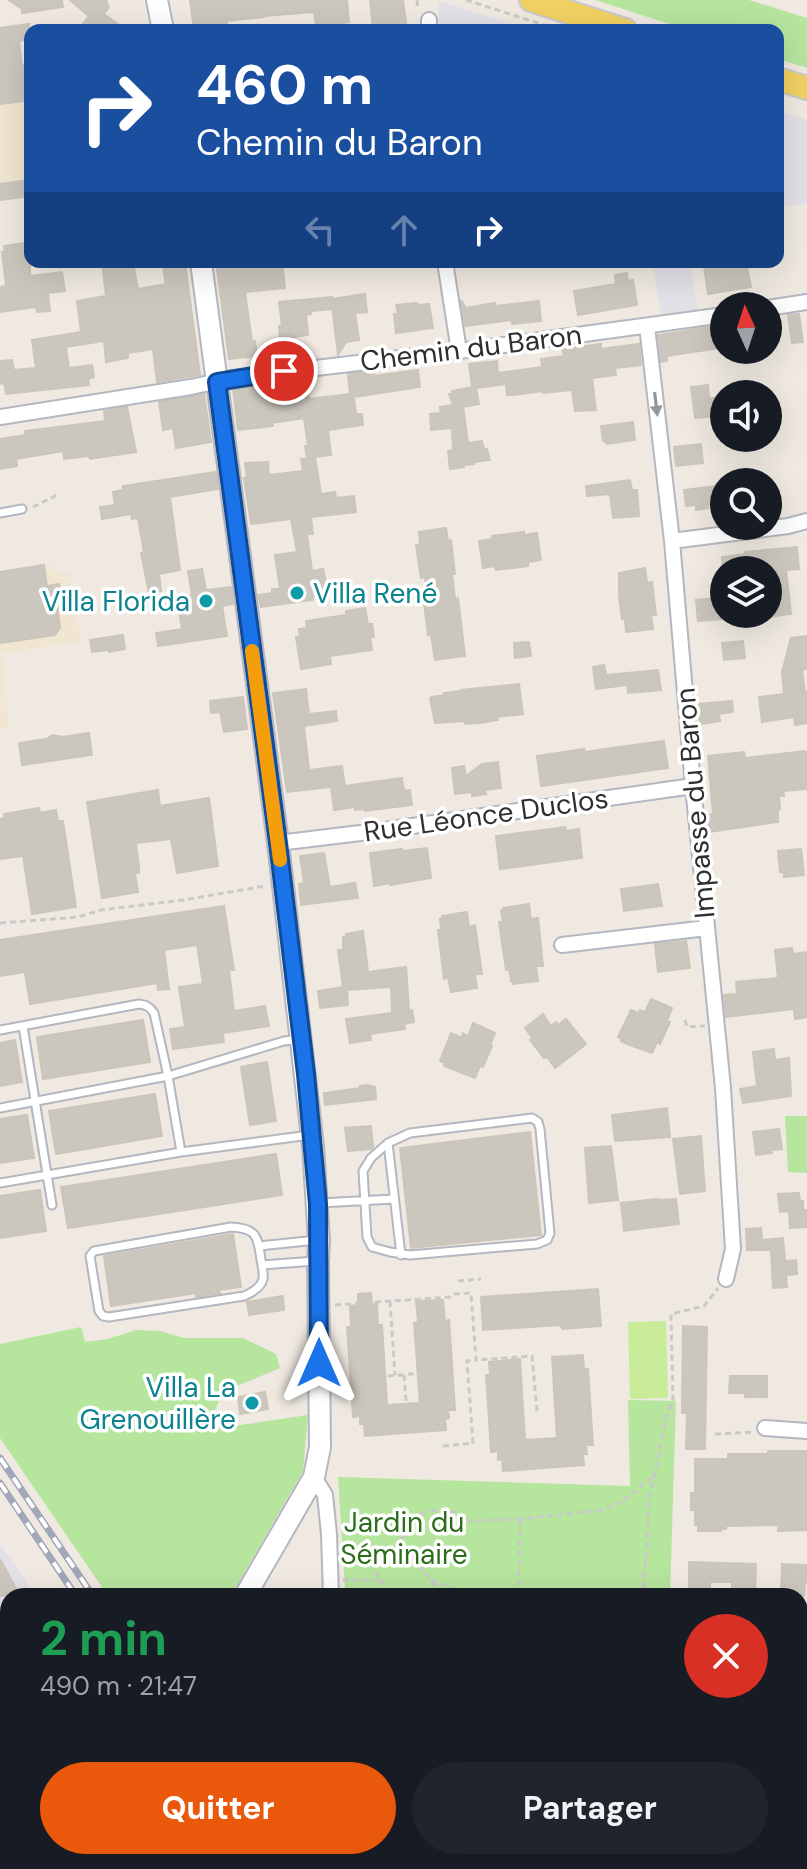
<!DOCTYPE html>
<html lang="fr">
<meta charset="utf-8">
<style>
body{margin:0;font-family:"DM Sans",sans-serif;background:#20242c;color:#f1f3f6;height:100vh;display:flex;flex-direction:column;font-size:30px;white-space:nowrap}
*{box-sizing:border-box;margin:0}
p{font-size:26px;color:#9ea1a6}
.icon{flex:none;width:44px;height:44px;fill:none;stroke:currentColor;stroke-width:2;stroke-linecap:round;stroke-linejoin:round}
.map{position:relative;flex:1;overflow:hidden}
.sheet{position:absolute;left:0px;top:1588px;width:808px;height:282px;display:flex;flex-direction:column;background:#171b24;border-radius:24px 24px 0 0;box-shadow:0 8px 32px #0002}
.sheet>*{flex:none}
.top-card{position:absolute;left:24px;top:24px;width:760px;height:244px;border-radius:16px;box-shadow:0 8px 32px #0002;background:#1a4fa0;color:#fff;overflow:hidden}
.needle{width:52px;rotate:357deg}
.tools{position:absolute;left:710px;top:292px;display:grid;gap:16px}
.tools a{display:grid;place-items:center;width:72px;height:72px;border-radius:50%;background:#171b24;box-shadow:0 8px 32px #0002;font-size:40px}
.pin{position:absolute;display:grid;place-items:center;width:68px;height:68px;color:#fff;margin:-34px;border:4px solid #fff;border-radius:50%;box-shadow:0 2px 8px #0007}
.me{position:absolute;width:88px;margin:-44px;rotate:0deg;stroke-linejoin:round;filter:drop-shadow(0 0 6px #0008)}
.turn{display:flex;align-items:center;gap:28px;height:168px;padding:0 40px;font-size:36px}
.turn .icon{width:104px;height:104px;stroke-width:2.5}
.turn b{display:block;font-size:56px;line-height:68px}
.lanes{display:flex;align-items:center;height:76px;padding:0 40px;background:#0003;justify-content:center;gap:40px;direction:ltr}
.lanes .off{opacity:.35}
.round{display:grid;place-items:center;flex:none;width:84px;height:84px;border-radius:42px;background:#20242c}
.overview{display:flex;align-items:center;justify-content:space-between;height:136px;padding:0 40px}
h1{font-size:48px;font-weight:700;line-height:60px;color:#1e9e55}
.action{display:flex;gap:16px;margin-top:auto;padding:16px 40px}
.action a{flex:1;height:92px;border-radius:48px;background:#ea580c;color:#fff;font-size:32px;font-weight:700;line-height:92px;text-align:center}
.action a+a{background:#20242c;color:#f1f3f6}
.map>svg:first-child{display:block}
.industrial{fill:#e3e1e8}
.education{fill:#f0e6d1}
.green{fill:#b6e59e}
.pitch{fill:#c9ec9a}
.building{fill:#cbc7bf;stroke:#cbc5ba;stroke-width:2}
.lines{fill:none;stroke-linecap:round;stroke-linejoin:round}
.lane-casing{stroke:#b4b7c1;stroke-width:11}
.street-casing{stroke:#b4b7c1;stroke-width:18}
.secondary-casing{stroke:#b4b7c1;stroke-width:24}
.primary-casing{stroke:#c9c9c9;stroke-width:26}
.path{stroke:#c9c9c9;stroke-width:3;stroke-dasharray:6 4;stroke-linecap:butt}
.lane{stroke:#fff;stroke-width:7}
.street{stroke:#fff;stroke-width:14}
.secondary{stroke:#fff;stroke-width:20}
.primary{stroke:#f2d163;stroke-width:22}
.rail-casing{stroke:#a3a6b8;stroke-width:7}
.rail{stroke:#fff;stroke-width:4;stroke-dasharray:12;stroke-linecap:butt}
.oneway{fill:#969696}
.route-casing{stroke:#114b97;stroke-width:20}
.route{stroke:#1a73e8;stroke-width:14}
.slow{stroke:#f59e0b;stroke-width:14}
.culture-dot{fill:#0f9aa8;stroke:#fff;stroke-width:3}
.labels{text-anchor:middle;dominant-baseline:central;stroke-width:7;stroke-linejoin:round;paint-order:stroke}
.street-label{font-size:28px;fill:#2e2e2e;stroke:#fff}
.culture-label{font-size:28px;fill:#0d838f;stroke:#fff;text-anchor:end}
.park-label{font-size:28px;fill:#2c6e1b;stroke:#fff}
</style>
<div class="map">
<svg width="807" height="1869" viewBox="0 0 807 1869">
<rect width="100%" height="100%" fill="#efe9e1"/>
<path class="industrial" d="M439,1L530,30H439Z
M778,110L807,119V203L778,208Z
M652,262H690L698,309L661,314Z
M0,1544L36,1596H8V1862H233L240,1869H0Z"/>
<path class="education" d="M28,65H30V179L0,184V84L29,80Z
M44,565H50L61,574L69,572L81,642L2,653L9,728L0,730V572Z
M800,1695L807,1697V1869H696L697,1862H800Z"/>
<path class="green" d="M595,0H749L807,18V68L778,59V30H688Z
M785,1116H807V1173L788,1172Z
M81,1327L85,1342L108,1339L136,1330L160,1331L184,1338H243L276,1354L280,1368L223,1392L212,1417L214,1429L308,1415L303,1471L231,1596H108L0,1438V1344Z
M628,1400L676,1401L670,1596H356L345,1588L338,1477L630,1486Z"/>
<path class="pitch" d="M666,1321L668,1398L630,1399L628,1322Z
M568,1862H695L694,1869H567Z"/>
<path class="building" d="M9,0H62L63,7L22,13V9Z
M70,0H106L109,7L104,14L126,30H78L89,16Z
M190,0H347L349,22L316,26L314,12L264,16V17L227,21V30H194Z
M370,0H403L407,30H373Z
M29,24L30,39L19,41L22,66L30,65V100L0,104V28Z
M30,180V196L0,200V184Z
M30,242V276L62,272L65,291L48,293L50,311L37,312L36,307L0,312V287L6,286L2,252H5L4,246Z
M102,262H133L138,289L166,284L162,262H185L200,375L157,382L153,349L128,353V358L106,362L104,341L66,347L69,368L92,365L94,377L88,379L89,385L6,394L4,383L0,384V361L12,360L14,370L36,368L32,340L81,332L77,301L106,296Z
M216,262H282L285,288L245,292L252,341H255L257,356L229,359Z
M728,262H746L751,287L708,294L704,266Z
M627,273L628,281L633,280L637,305L578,315L574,291L616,284L615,275Z
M365,294L367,312L355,313L359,340L346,342L338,355L332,306V309L311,311V314L306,315L308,335L280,339L279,326H282L279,302L332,297V299Z
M461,300L466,308L495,303L496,306L539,301L541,321L512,324L511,320L465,326Z
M417,303L418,305L429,304L433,328L396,333L394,314H398L396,305Z
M799,314L803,342L792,343L788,315Z
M717,326L720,348L667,356V361L661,362L658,335Z
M601,344V349L639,344L641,365L615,368L616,375L592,378L596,410L575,411L572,390L543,393V391L514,395H507L506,384L476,388L479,404L463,407L468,443L482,441L484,449H487L490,460L474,462V464L464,465V467L450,469L448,451L453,450L452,428L431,430L430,414L441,413L440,407L453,405L449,394H452V391L472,387L469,364L497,361L498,373L542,367L541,359L564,356L562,349Z
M418,370L420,387L354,397L356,414H362L363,425L328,430L331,455L307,458L305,446H308L304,418L272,423L273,426L238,430L233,388L306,379L309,399L350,394L348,374L373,371L374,376Z
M708,385L709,398H714L717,416L695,418L691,387Z
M204,394L211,442L176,448L173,428L163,430L159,402Z
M127,407L136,452L90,459L89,456L64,459L63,451L16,459L17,466L0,469V439L26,435L25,431L105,421L104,411Z
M633,422L635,440L607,444L603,440L601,426Z
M701,444L703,463L676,466L674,447Z
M315,457L321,494L335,492L336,498L354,496L356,512L311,517L313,534H307L312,571L323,569L326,582H325L326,594L313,596V600L261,607L258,595L272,593V589H280L275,555L297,552L291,519L251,524L244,478L247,477L245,463L268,462L269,475L303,471L301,459Z
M216,472L218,489L170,497L180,570L159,574L161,591L149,593L141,553H144L138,518L132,519L131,514L102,519L100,507L115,505L113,492L123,490V486Z
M630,480L632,490H637L639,516L613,518L610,494L587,496L586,486Z
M724,485V504L707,505L708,508L696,510V505L686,506L684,490Z
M446,528L448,541L451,540L455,574H452L455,599L458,598L465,656L435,660L431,635H428L424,603L428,602L425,577L421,578L416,545H420L419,532Z
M524,532V535L537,533L541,560L528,562V566L521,567L496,570L495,566L483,568L479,541L492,539V536Z
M797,547L799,569L786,570L791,614L768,617V596L775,595L773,572L723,570L722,557L745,554V552Z
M44,565L47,586L59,584L62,601L57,602L60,628L55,635L0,643V572Z
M645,568L647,583L652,582L656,615H651L653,629L626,632L625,619H622L619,596V573Z
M202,569L206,590L231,587L233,604L222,606L227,636L158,646L156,633L182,629L177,597L192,595L188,571Z
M724,597V619L698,621L696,600Z
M365,608L368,624H372L374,637H370L372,650L330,656L331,664L301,669L296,637H300L299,629L307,628L306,621L339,616L346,615V611Z
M123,635L125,649L109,652V650L92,652L90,640Z
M807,636V669L802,670L805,692H807V723L795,725L794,717L762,722L759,697L784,694L782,672L791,638Z
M743,641L745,658L724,660L722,643Z
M529,642L531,656L515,658L514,643Z
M604,665L606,675L658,670L661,690L628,693L627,685L596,689L593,667Z
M519,684L523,714L497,717L498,720L480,723L465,724L464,721L435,723L430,698L432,697L445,695L444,693L461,691V690Z
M306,689L309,714L336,711L337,721L304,726L309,770L342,766L345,786L402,778L404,791L410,790L412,805L365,811L364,809L355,810V807L334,810L331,787L287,792L273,693Z
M243,697L247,729L224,732L220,712L211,713L210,701Z
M732,701L733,712L719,714L720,721L700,724L698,704Z
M89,733L92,755L22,765L19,743L46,739L53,735L63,737Z
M664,741L668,768L541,786L537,756L584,749V752Z
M805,751L807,753V789L783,791L784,796H779L780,809H778V822L708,832L706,815L713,814L708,756L744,752L745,758Z
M498,762L501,788L485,790L486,794L472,796V792L455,794L452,768L464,766L466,776L482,764Z
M158,790L160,806L209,798L218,866L177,873L171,839L136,843L139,866V873H135L138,892L102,898L87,802Z
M39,808L40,813L56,810L58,821H63L76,907L32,914L23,856L0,859V819L5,818L4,814Z
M565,827L566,831L579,829L582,858L500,869L496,836Z
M427,848L431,878L390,885V883L374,886L370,853L402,849V851Z
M801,849L804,875L784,877V872H780L778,851Z
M324,853L330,887L355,883L358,898L301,905L299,884L304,883L300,856Z
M658,884L662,906L624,911L621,889Z
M529,904L531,919L538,918L543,966H536L538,981L513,984L512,980L511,981L509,969L506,970L499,922H503L501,911L504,910L503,908Z
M224,906L234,970H229L234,1011L265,1006L269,1026L223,1033L224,1042L173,1049L170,1029L185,1027L179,987L203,984L197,945L164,950L169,989L158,990L157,983L30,1004L25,972L0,976V940Z
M467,912L469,927L475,925L482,974H475L477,988L451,992L448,977L444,979L438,930H441L440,919H442V916Z
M363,931L368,972L406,967L409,1011L412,1010L414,1022L404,1024L405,1029L370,1034L371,1040L350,1043L346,1019L392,1013L391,987L347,990L348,1005L320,1008L318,991L343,987L338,950H343V937H346V934Z
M686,941L690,968L658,972L655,944Z
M792,948L793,954L807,952V1017L795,1019L794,1009L726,1017L724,995L737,994L736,982L778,978L775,950Z
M651,999L672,1008L667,1021L670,1022L660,1044L657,1042L652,1053L627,1044L621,1041L622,1039L618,1037L631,1010L639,1013L640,1010L645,1012Z
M543,1014L551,1026L556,1022L558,1025L566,1019L586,1044L555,1068L547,1057L544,1058L530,1040L533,1039L525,1028Z
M143,1020L150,1062L43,1079L37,1037Z
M473,1023L495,1033L490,1045L492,1046L483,1067L480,1066L475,1078L444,1066L445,1063L440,1061L451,1033L462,1038L463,1033L468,1037Z
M15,1040L22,1082L0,1086V1043Z
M774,1049L775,1060L789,1058L791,1096L743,1103L740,1089L757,1086L753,1052Z
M267,1062L276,1121L250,1125L241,1067Z
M367,1085L375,1087L376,1099L325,1105L324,1093L360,1088V1086Z
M155,1094L162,1136L56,1154L49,1111Z
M667,1108L670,1137L615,1141L612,1115Z
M27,1115L34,1158L0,1163V1119Z
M371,1126L373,1147L371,1149L348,1151L345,1128Z
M779,1129L782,1149L771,1150L772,1153L756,1155L753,1132Z
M530,1132L541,1235L411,1248L400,1148Z
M701,1136L705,1191L680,1194L673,1139Z
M611,1146L618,1200L589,1203L585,1148Z
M276,1154L282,1195L68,1228L61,1187Z
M40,1190L46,1231L0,1238V1196Z
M799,1193L800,1201H803V1210H807V1227L790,1228L789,1211L780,1212L778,1194Z
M657,1199L660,1200L676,1199L679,1224L624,1231L621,1203Z
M761,1228L762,1240L783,1238L785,1261L796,1260L797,1274L786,1275L787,1287L773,1288L771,1250H747L746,1229Z
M233,1234L241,1287L219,1290L220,1293L196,1297V1293L111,1306L104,1256Z
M598,1289L601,1326L562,1329L561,1325L483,1330L481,1297Z
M371,1293L372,1304H377L378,1325H382L387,1405L420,1403L414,1323L418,1322L416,1301L443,1300L445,1321L449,1320L455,1410H448L449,1418L445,1419L446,1430L365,1436L364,1424H360V1416L353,1417L347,1327H351L350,1306L358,1305V1294Z
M283,1296L284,1310L249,1315L247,1302Z
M683,1326L707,1327L705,1449H686L687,1413H682Z
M583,1355L584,1369H588L593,1445H586L587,1454H583L584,1465L503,1471L502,1459L498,1460V1451L491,1452L486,1375H490L489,1362L520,1359L525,1440L557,1438L552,1357Z
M730,1376H767V1397H745V1393H729Z
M265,1392L268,1409L240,1414L238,1397Z
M768,1451H807V1530L778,1531L779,1525L726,1526V1529H721V1531H698V1525H695V1510H691V1493H695V1459H728V1454H768Z
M0,1559L20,1596H0Z
M689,1562L756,1564L755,1596H732V1582H710V1596H689Z
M782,1564L807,1565V1583H805L804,1596H781Z"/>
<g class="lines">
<g class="lane-casing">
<path id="lane" d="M0,513L22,509
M23,1026L52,1205
M0,1030L139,1004C146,1005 149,1006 154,1013L168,1076L181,1152
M0,1108L168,1076L284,1041L300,1039
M532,1118L538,1122L540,1129L550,1233L547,1240L537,1244L410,1255L390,1252L372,1247L367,1237L363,1171L371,1158L388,1143L410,1133Z
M388,1143L401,1255
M0,1183L181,1152L310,1135
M320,1203L394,1199
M231,1227C257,1228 258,1237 261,1260C262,1265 264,1274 263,1279C261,1288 251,1293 244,1296L109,1317L103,1316L99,1311L90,1256L94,1251Z
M259,1246L317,1240
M262,1265L315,1261"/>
</g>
<g class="street-casing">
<path id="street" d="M429,20V30
M445,262L459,351
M768,308L807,302
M647,326L672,541L693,786L723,1088L733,1249L726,1279
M0,417L191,387L232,378L459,351L724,315
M672,541L788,526L807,521
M278,843L377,831L693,786
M562,945L707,928
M765,1428L807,1431
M314,1477L325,1495L329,1534L331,1596
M800,1618H807
M344,1862L347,1869"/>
</g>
<g class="secondary-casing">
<path id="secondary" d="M157,0L163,30
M201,262L278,843L313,1146L319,1240L318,1261L320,1447L314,1477L245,1596
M154,1862L159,1869"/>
</g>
<g class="primary-casing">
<path id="primary" d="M531,0L625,30
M778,79L807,88"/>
</g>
<path class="path" d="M417,0L418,10
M466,0L560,30
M161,415L175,412
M33,507L57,495
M0,923L78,917L101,910L183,900L265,886
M685,1020L687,1027L705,1026
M458,1281L481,1279
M390,1301L395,1375
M335,1305L450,1297L454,1294L471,1293L476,1360L532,1356L537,1411
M404,1375L406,1401
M378,1377L422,1373
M715,1434L754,1432
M443,1446L473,1443L467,1361L476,1360
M404,1535L407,1523L411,1516L440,1509L453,1512L470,1521L520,1519L602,1510L619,1503L636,1491L646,1481L654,1478
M399,1543L430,1579L439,1596
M344,1547L371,1562L399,1543L404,1535L411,1536
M371,1562L380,1580L393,1596
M343,1580H380
M431,1580L472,1596
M518,1596L520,1519
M639,1596L644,1589L649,1501L666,1419L673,1399L671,1314L704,1306L718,1288
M560,1869L561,1862
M683,1869L685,1862"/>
<use href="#lane" class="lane"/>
<use href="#street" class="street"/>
<use href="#secondary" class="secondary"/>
<use href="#primary" class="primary"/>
<g class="rail-casing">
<path id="rail" d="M0,1458L93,1596
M0,1483L76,1596
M270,1862L276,1869
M296,1862L302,1869"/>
</g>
<use href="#rail" class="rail"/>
</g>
<defs><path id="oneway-solid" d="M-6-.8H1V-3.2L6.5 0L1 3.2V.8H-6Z" transform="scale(2)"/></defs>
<use class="oneway" href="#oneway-solid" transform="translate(656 404) rotate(83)"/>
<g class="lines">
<g class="route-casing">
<path id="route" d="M284,371L217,382L278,843L306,1074L318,1204L319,1363"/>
</g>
<use href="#route" class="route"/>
<path class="slow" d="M252,651L280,860"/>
</g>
<g class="culture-dot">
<circle cx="297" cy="593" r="8"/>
<circle cx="206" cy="601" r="8"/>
<circle cx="252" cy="1403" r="8"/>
</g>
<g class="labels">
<g class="street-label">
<text transform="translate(471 348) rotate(-7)">Chemin du Baron</text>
<text transform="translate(695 803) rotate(-95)">Impasse du Baron</text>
<text transform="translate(486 815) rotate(-8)">Rue Léonce Duclos</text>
</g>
<g class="culture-label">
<text x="313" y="593" text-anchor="start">Villa René</text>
<text x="190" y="601">Villa Florida</text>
<text x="236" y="1387">Villa La<tspan x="236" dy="32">Grenouillère</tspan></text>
</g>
<g class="park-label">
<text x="404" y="1522">Jardin du<tspan x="404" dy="32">Séminaire</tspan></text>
</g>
</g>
</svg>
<div class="tools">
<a><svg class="needle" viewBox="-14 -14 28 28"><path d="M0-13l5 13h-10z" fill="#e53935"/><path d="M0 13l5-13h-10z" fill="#9ea1a6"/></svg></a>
<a><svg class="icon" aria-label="sound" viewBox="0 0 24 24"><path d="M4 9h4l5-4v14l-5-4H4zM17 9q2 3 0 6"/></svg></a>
<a><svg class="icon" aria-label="search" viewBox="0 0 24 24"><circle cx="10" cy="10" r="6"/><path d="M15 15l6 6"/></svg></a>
<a><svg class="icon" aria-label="layers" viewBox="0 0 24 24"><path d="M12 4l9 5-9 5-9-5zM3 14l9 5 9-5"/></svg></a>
</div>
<div class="pin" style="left:284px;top:371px;background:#d93025"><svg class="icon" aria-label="arrive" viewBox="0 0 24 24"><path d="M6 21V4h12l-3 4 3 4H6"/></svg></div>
<svg class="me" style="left:319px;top:1363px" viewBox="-20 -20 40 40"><path d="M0-17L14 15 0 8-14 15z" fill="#1a73e8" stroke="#fff" stroke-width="4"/></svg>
<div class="top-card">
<div class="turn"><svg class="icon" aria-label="right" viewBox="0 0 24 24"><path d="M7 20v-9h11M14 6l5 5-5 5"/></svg><div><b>460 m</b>Chemin du Baron</div></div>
<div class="lanes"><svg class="icon off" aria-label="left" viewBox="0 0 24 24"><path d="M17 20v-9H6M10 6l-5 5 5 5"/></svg><svg class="icon off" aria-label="ahead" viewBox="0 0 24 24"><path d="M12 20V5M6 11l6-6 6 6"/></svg><svg class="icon" aria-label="right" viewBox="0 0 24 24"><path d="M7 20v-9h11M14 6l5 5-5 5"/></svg></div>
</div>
<section class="sheet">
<div class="overview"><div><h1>2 min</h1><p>490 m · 21:47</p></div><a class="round" style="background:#d93025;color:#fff"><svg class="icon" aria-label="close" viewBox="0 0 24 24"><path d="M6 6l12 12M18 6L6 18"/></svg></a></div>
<div class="action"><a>Quitter</a><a>Partager</a></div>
</section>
</div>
